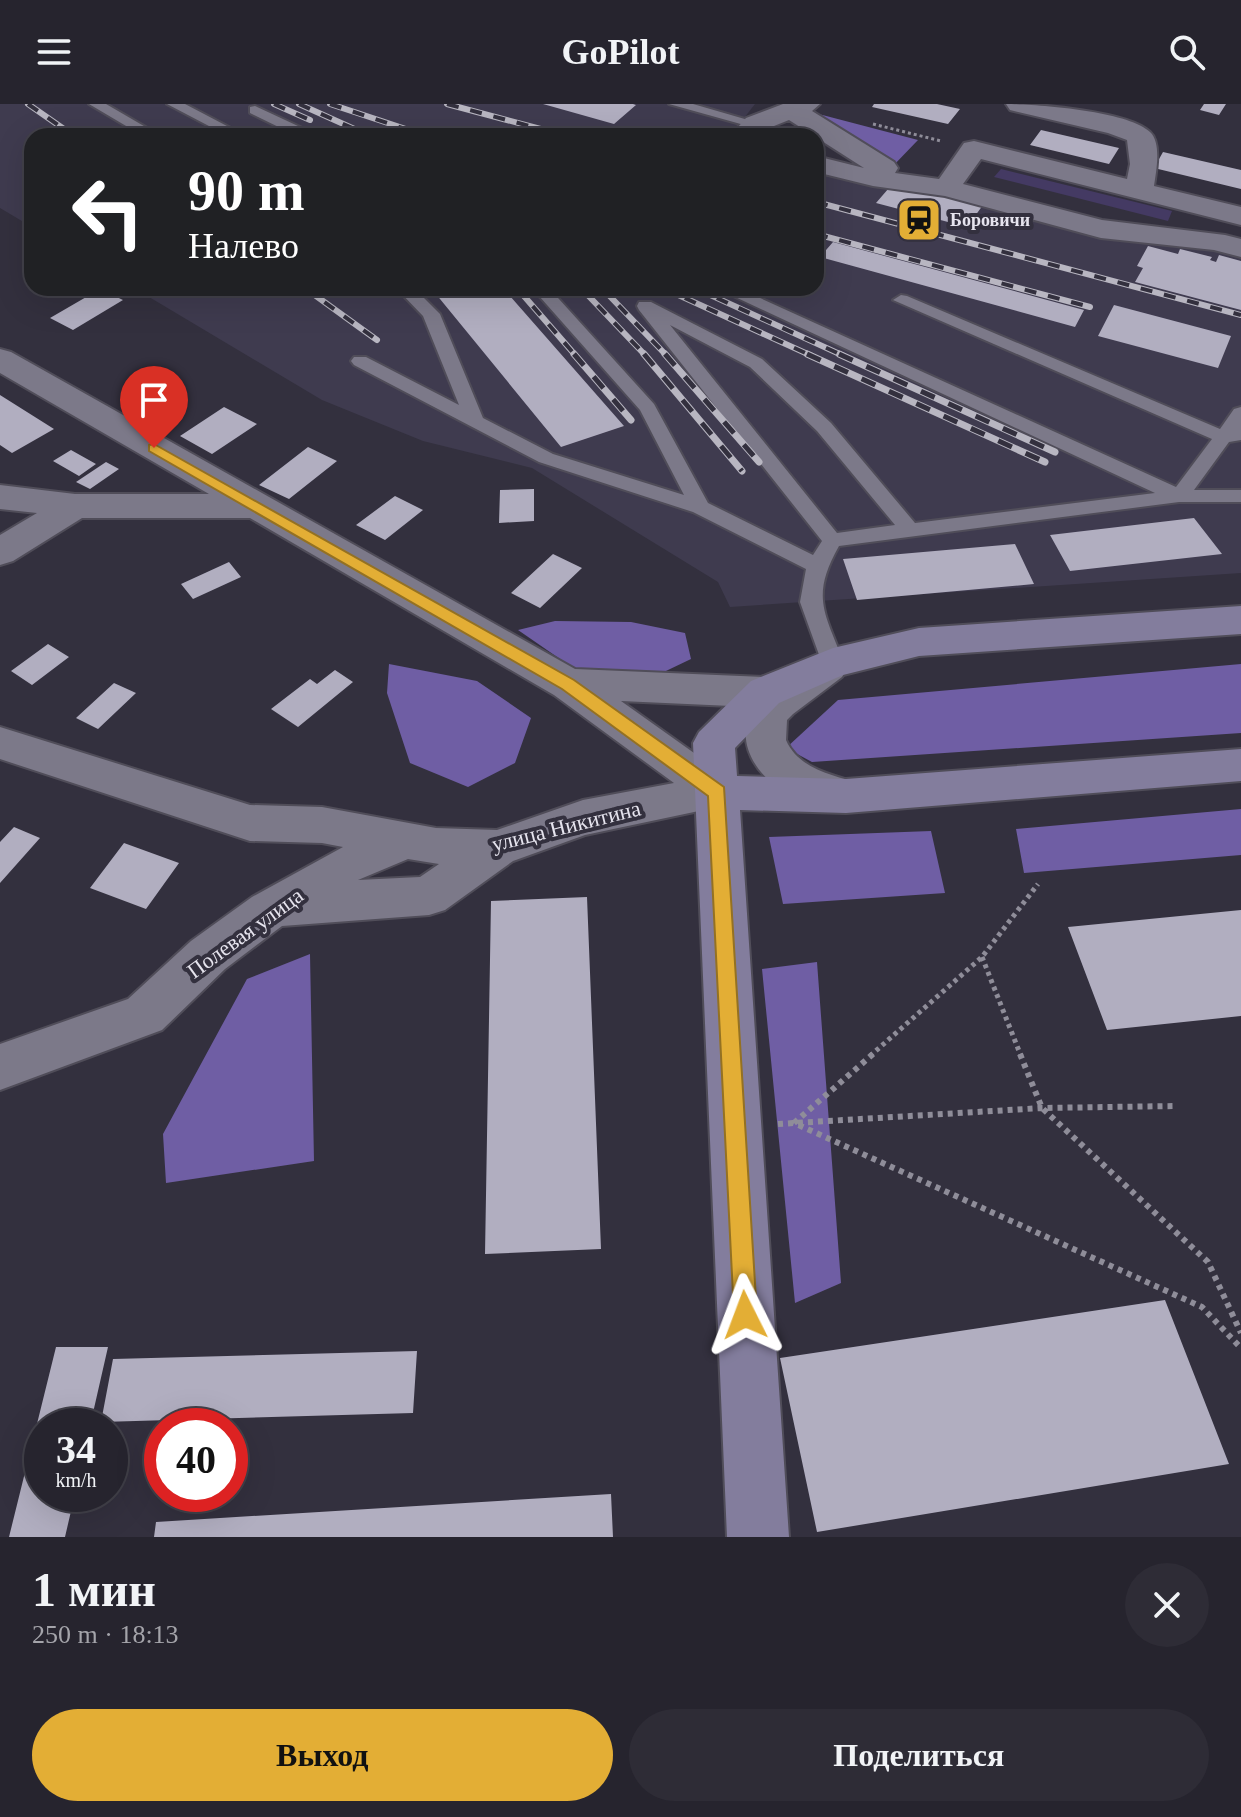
<!DOCTYPE html>
<html lang="ru">
<meta charset="utf-8">
<style>
body{margin:0;font-family:"Times New Roman",serif;background:#2e2c36;color:#f1f3f6;height:100vh;display:flex;flex-direction:column;font-size:30px;white-space:nowrap}
*{box-sizing:border-box;margin:0}
p{font-size:26px;color:#a4a4aa}
.icon{flex:none;width:44px;height:44px;fill:none;stroke:currentColor;stroke-width:2;stroke-linecap:round;stroke-linejoin:round}
.map{position:relative;height:1433px;overflow:hidden}
.side{display:flex;flex-direction:column;background:#26242e;flex:1}
.side>*{flex:none}
.banner{position:absolute;left:24px;top:24px;width:800px;height:168px;border-radius:24px;box-shadow:0 8px 32px #0002,0 0 0 2px #42414a;background:#202124;color:#fff;overflow:hidden}
.speed{position:absolute;left:24px;top:1304px;display:flex;gap:16px;font-size:40px;font-weight:700;text-align:center}
.speed>*{display:grid;place-content:center;width:104px;height:104px;border-radius:50%;background:#26242e;box-shadow:0 8px 32px #0002,0 0 0 2px #42414a;line-height:1}
.speed small{font-size:20px;font-weight:400}
.speed .limit{border:12px solid #d22;background:#fff;color:#111}
.pin{position:absolute;display:grid;place-items:center;width:68px;height:68px;color:#fff;margin:-82px -34px;border-radius:50% 50% 50% 0;rotate:-45deg;box-shadow:0 0 8px #0007}
.pin .icon{rotate:45deg}
.me{position:absolute;width:88px;margin:-44px;rotate:357deg;stroke-linejoin:round;filter:drop-shadow(0 0 6px #0008)}
.turn{display:flex;align-items:center;gap:28px;height:168px;padding:0 32px;font-size:36px}
.turn .icon{width:104px;height:104px;stroke-width:2.5}
.turn b{display:block;font-size:56px;line-height:68px}
.round{display:grid;place-items:center;flex:none;width:84px;height:84px;border-radius:42px;background:#2e2c36}
.headline{display:flex;align-items:center;justify-content:space-between;height:136px;padding:0 32px}
h1{font-size:48px;font-weight:700;line-height:60px}
.primary-button{display:flex;gap:16px;margin-top:auto;padding:16px 32px}
.primary-button a{flex:1;height:92px;border-radius:48px;background:#e3ae35;color:#111;font-size:32px;font-weight:700;line-height:92px;text-align:center}
.primary-button a+a{background:#2e2c36;color:#f1f3f6}
header{display:flex;justify-content:space-between;align-items:center;height:104px;padding:0 32px;background:#26242e;font-size:36px;font-weight:700}
.map>svg:first-child{display:block}
.built{fill:#3f3b4f}
.green{fill:#443a63}
.forest{fill:#6f5ea4}
.building{fill:#b1aec0}
.lines{fill:none;stroke-linecap:round;stroke-linejoin:round}
.lane-casing{stroke:#504d59;stroke-width:4}
.street-casing{stroke:#504d59;stroke-width:4}
.secondary-casing{stroke:#504d59;stroke-width:4}
.path-far2{stroke:#8f8d99;stroke-width:3;stroke-dasharray:3 3;stroke-linecap:butt}
.path-far1{stroke:#8f8d99;stroke-width:5;stroke-dasharray:4 4;stroke-linecap:butt}
.path{stroke:#8f8d99;stroke-width:6;stroke-dasharray:5 5;stroke-linecap:butt}
.lane{fill:#7c7989;fill-rule:evenodd}
.street{fill:#7c7989;fill-rule:evenodd}
.secondary{fill:#837d9d;fill-rule:evenodd}
.rail-far1-casing{stroke:#b8b6c1;stroke-width:6}
.rail-casing{stroke:#b8b6c1;stroke-width:7}
.rail-far1{stroke:#33303e;stroke-width:4;stroke-dasharray:12;stroke-linecap:butt}
.rail{stroke:#33303e;stroke-width:5;stroke-dasharray:15;stroke-linecap:butt}
.route{fill:#e3ae35;stroke:#947122;stroke-width:2}
.labels{text-anchor:middle;dominant-baseline:central;stroke-width:8;stroke-linejoin:round;paint-order:stroke}
.far-poi-label{font-size:18px;font-weight:bold;fill:#e6e4ee;stroke:#33303e;text-anchor:start}
.street-label{font-size:22px;fill:#e6e4ee;stroke:#33303e}
</style>
<header><svg class="icon" aria-label="menu" viewBox="0 0 24 24"><path d="M4 6h16M4 12h16M4 18h16"/></svg>GoPilot<svg class="icon" aria-label="search" viewBox="0 0 24 24"><circle cx="10" cy="10" r="6"/><path d="M15 15l6 6"/></svg></header>
<div class="map">
<svg width="1241" height="1433" viewBox="0 0 1241 1433">
<rect width="100%" height="100%" fill="#33303e"/>
<path class="built" d="M0,0H755L730,32H32V123L0,104Z
M816,60L1241,151V469L730,503L718,478L532,364L423,337L322,296L134,184H816Z"/>
<path class="green" d="M1001,65L1172,107L1168,117L994,73Z"/>
<path class="forest" d="M811,8L918,36L892,63Z
M555,517L631,518L685,529L691,555L645,577L576,566L518,526Z
M389,560L477,577L531,614L515,659L468,683L410,659L387,589Z
M1241,560V629L812,658L786,644L838,596Z
M1241,705V751L1024,769L1016,725Z
M931,727L945,789L783,800L769,733Z
M310,850L314,1057L166,1079L163,1030L247,875Z
M817,858L841,1179L795,1199L762,865Z"/>
<path class="building" d="M543,0H633L636,1L614,20Z
M874,0H937L960,5L948,20L872,3Z
M1204,0H1226L1219,11L1200,6Z
M1041,26L1119,44L1109,60L1030,41Z
M1163,48L1241,66V85L1154,64Z
M895,77L983,101L967,123L876,99Z
M833,138L1084,206L1075,223L820,153Z
M1148,142L1178,150L1180,145L1212,153L1210,156L1216,158L1219,151L1241,157V206L1135,178L1143,164L1137,162Z
M431,184H503L624,322L561,343Z
M100,185L123,196L73,226L50,214Z
M1114,201L1231,232L1218,264L1098,232Z
M0,291L54,325L12,349L0,341Z
M224,303L257,320L212,350L180,332Z
M308,343L337,357L289,395L259,381Z
M71,346L96,360L79,372L53,357Z
M106,358L119,365L90,385L76,378Z
M534,385V417L499,419L500,386Z
M395,392L423,406L385,436L356,421Z
M1194,414L1222,450L1070,467L1050,431Z
M1015,440L1034,480L857,496L843,455Z
M553,450L582,464L540,504L511,489Z
M229,458L241,473L193,495L181,480Z
M48,540L69,553L32,581L11,567Z
M335,566L353,578L298,623L271,605L310,575L317,580Z
M114,579L136,589L98,625L76,614Z
M14,723L40,734L0,779V738Z
M124,739L179,759L146,805L90,784Z
M587,793L601,1145L485,1150L491,797Z
M1241,806V912L1107,926L1068,823Z
M1165,1196L1229,1360L817,1428L780,1254Z
M56,1243H108L90,1322H42V1390H75L65,1433H9Z
M417,1247L413,1309L101,1318L113,1255Z
M611,1390L613,1433H154L156,1418Z"/>
<g class="lines">
<g class="lane-casing">
<path id="lane" d="M89,0H106L161,32H143Z
M167,0H185L246,32H228Z
M669,0H693L762,20L755,24Z
M255,2L313,29L315,32H297L250,9V3Z
M396,184H414L440,210L483,314L553,350L684,391L640,306L532,184H549L654,300L708,399L813,451L822,437L639,206L637,202L639,198H651L762,255L831,319L915,419L1155,389L716,184H738L1176,383L1212,335L893,196L901,191L907,192L1220,325L1234,305L1241,303V336L1229,338L1194,386H1241V398H1179L839,442C810,493 825,509 844,559L841,565H825L822,559L800,498L806,465L693,408L539,358L354,261L351,257L354,253H366L459,301L423,212ZM670,221L750,263L817,327L895,421L837,429Z"/>
</g>
<g class="street-casing">
<path id="street" d="M783,0H820L812,7L894,58L898,64L895,69L939,75L964,39L974,37L1127,75L1130,60L1127,36L1108,29L1010,6L1006,0C1036,0 1129,7 1150,28C1162,39 1156,68 1154,82L1241,103V121L981,55L963,80L1102,116L1225,131L1241,135V153L1214,146L1101,134L945,92L873,82L816,68V52L864,64L789,16L764,26L758,32H730L746,14Z
M0,245L11,248L575,565L765,573L777,577C797,562 817,545 842,553L848,563L842,573L793,610L787,616L786,636C799,666 834,671 861,680L868,692L861,704C811,720 719,663 753,603L621,597L732,676L739,688L732,700L585,731L513,757L445,806L429,811L282,822L225,865L162,926L0,986V940L128,895L191,837L252,793L343,743L322,739L250,737L0,655V623L250,701L322,703L436,724L497,726L583,696L674,679L554,591L250,414H82L13,457L0,461V431L37,409L0,405V381L75,390H209L0,269ZM408,755L439,760L420,773L358,776Z"/>
</g>
<g class="secondary-casing">
<path id="secondary" d="M1241,502V530L919,552L843,571L779,599L735,644L737,672L846,675L1241,645V677L846,709L740,706L789,1433H727L693,639L699,628L751,577L833,544L919,524Z"/>
</g>
<path class="path-far2" d="M873,20L941,37"/>
<path class="path-far1" d="M982,853L1021,952
M870,952L982,853L1038,780"/>
<path class="path" d="M873,950L794,1019L1202,1203L1241,1244
M1020,950L1042,1004L1208,1158L1241,1229
M778,1020L1042,1004L1176,1002"/>
<use href="#lane" class="lane"/>
<use href="#street" class="street"/>
<use href="#secondary" class="secondary"/>
<g class="rail-far1-casing">
<path id="rail-far1" d="M28,0L74,32
M274,0L310,16
M299,0L370,32
M330,0L427,32
M447,0L567,32
M816,98L1241,211
M816,130L1090,203
M305,184L377,236
M517,184L576,252
M581,184L646,252
M602,184L667,252
M663,184L812,252
M695,184L844,252"/>
</g>
<g class="rail-casing">
<path id="rail" d="M574,250L631,316
M644,250L742,367
M665,250L759,358
M807,250L1045,358
M839,250L1055,348"/>
</g>
<use href="#rail-far1" class="rail-far1"/>
<use href="#rail" class="rail"/>
</g>
<path class="route" d="M154,340L574,576L724,683L757,1211L754,1219L745,1223L737,1219L734,1211L708,692L562,585L149,347V341Z"/>
<defs>
<g id="station-square" transform="scale(2.3)"><rect x="-9" y="-9" width="18" height="18" rx="4" fill="#e3ae35" stroke="#33303e"/><path d="M-3-6H3Q5-6 5-4V2Q5 4 3 4L4.5 6H3L1.5 4h-3L-3 6H-4.5L-3 4Q-5 4-5 2V-4Q-5-6-3-6ZM-3.5-4v3h7v-3ZM-3.5 1v1.5H-2V1ZM2 1v1.5H3.5V1Z" fill="#111"/></g>
</defs>
<g fill-rule="evenodd">
<use href="#station-square" x="919" y="116"/>
</g>
<g class="labels">
<g class="far-poi-label">
<text x="950" y="116">Боровичи</text>
</g>
<g class="street-label">
<text transform="translate(566 722) rotate(-14)">улица Никитина</text>
<text transform="translate(245 829) rotate(-36)">Полевая улица</text>
</g>
</g>
</svg>
<div class="speed"><div>34<small>km/h</small></div><div class="limit">40</div></div>
<div class="pin" style="left:154px;top:344px;background:#d93025"><svg class="icon" aria-label="arrive" viewBox="0 0 24 24"><path d="M6 21V4h12l-3 4 3 4H6"/></svg></div>
<svg class="me" style="left:745px;top:1211px" viewBox="-20 -20 40 40"><path d="M0-17L14 15 0 8-14 15z" fill="#e3ae35" stroke="#fff" stroke-width="4"/></svg>
<div class="banner">
<div class="turn"><svg class="icon" aria-label="left" viewBox="0 0 24 24"><path d="M17 20v-9H6M10 6l-5 5 5 5"/></svg><div><b>90 m</b>Налево</div></div>
</div>
</div>
<section class="side">
<div class="headline"><div><h1>1 мин</h1><p>250 m · 18:13</p></div><a class="round"><svg class="icon" aria-label="close" viewBox="0 0 24 24"><path d="M6 6l12 12M18 6L6 18"/></svg></a></div>
<div class="primary-button"><a>Выход</a><a>Поделиться</a></div>
</section>
